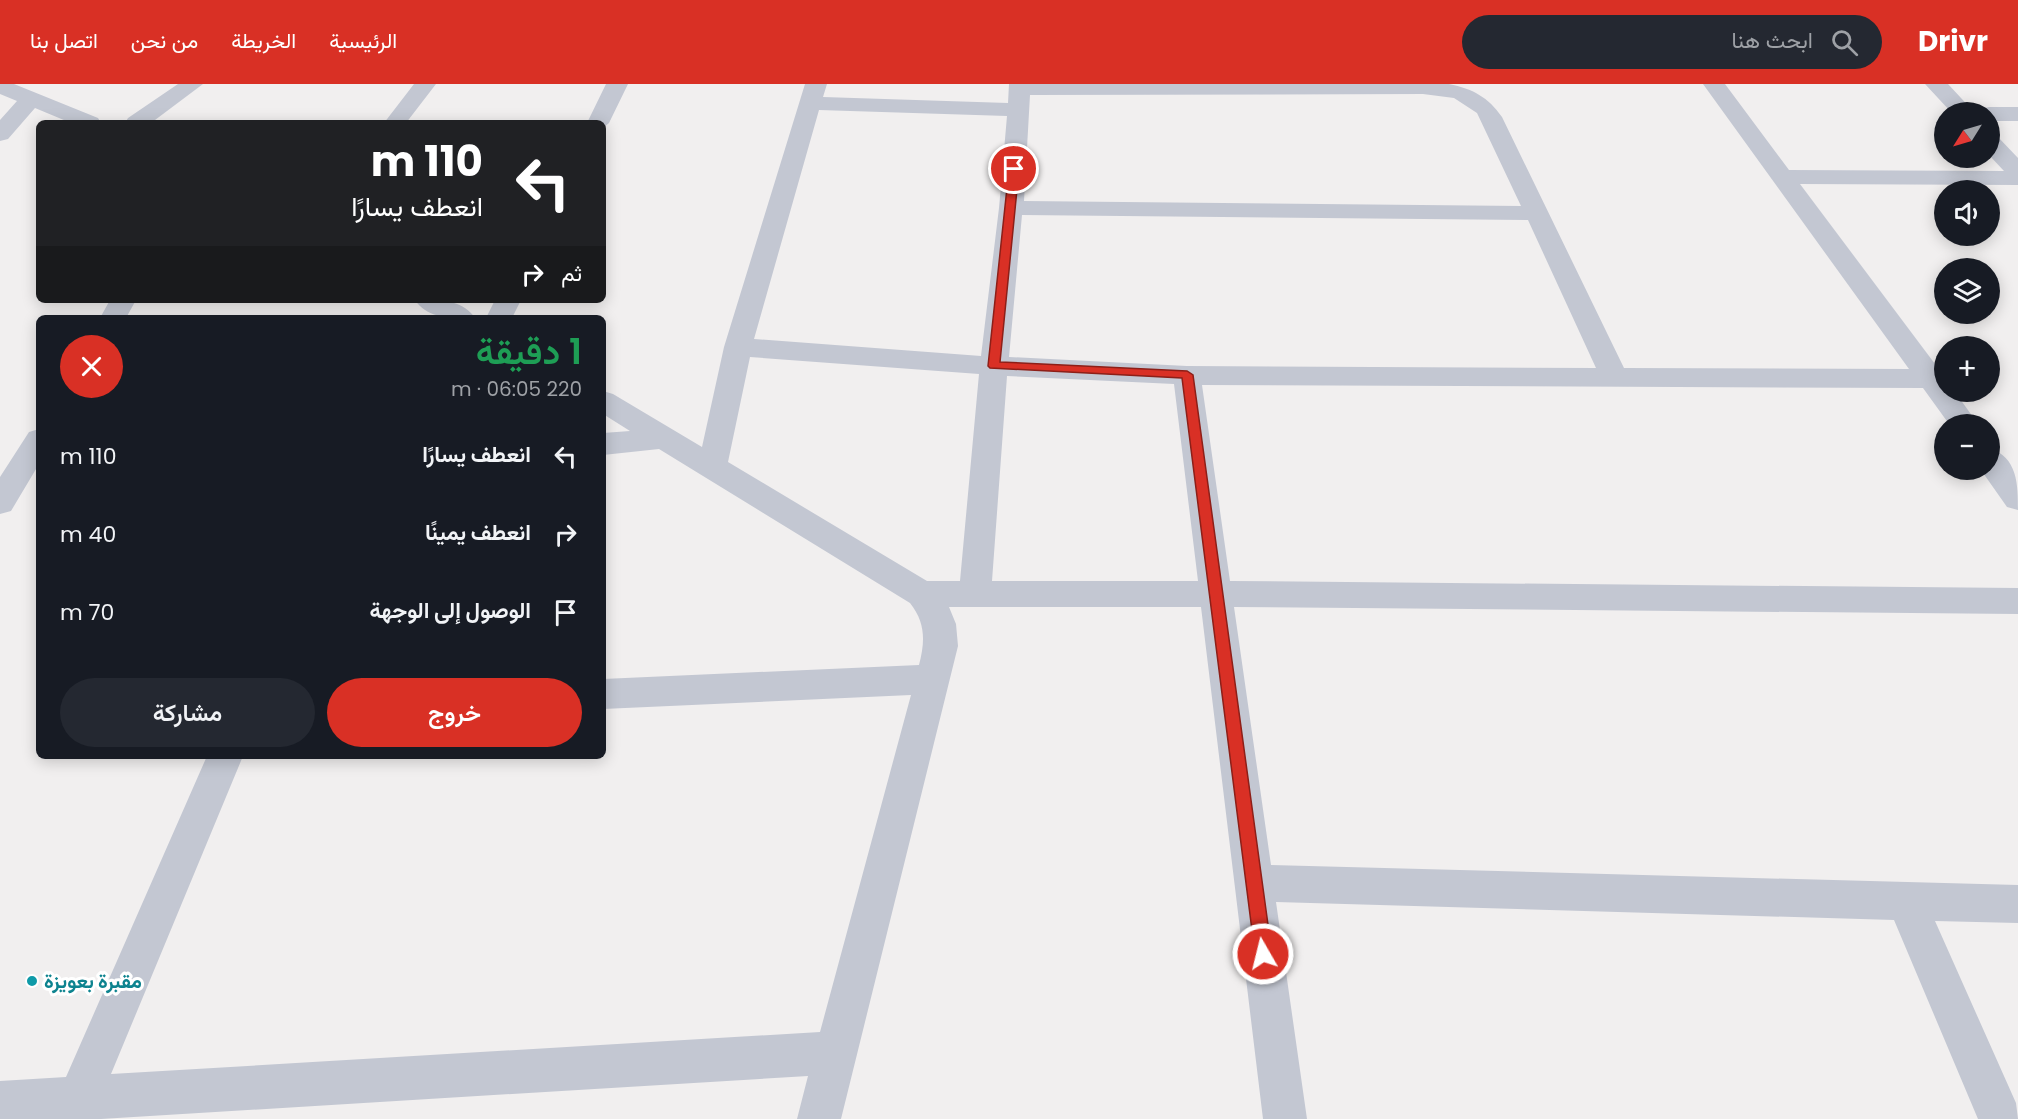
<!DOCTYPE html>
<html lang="ar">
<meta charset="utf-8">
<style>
body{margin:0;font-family:Poppins,Vazirmatn,sans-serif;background:#242831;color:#f1f3f6;direction:rtl;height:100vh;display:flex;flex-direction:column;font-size:22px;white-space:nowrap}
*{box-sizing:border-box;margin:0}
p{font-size:20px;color:#9ea1a6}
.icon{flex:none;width:33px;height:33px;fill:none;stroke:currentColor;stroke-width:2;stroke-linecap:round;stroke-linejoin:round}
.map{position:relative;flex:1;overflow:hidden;direction:ltr}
.sheet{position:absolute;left:36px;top:231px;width:570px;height:444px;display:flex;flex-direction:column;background:#171b24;border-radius:9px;box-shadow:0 3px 15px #0003;direction:rtl}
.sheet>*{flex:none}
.top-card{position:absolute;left:36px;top:36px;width:570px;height:183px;border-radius:9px;box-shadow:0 3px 15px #0003;direction:rtl;background:#202124;color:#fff;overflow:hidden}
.needle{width:39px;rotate:233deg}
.fabs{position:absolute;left:1934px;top:18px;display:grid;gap:12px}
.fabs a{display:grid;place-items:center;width:66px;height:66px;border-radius:50%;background:#171b24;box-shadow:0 3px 15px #0003;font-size:30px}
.pin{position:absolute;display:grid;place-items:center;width:51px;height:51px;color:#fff;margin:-26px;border:3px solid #fff;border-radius:50%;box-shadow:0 2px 6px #0007}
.me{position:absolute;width:66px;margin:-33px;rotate:352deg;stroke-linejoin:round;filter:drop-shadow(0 0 4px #0008)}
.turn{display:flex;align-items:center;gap:21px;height:126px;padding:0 24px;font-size:27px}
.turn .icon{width:78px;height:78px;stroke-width:2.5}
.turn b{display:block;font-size:42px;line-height:51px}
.then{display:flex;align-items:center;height:57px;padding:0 24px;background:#0003;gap:12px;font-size:22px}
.round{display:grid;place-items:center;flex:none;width:63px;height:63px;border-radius:32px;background:#242831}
.overview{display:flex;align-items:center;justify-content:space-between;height:102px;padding:0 24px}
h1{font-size:36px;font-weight:600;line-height:45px;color:#1e9e55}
.action{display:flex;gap:12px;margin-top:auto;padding:12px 24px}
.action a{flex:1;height:69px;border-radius:36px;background:#d93025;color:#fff;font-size:24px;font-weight:600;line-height:69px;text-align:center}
.action a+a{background:#242831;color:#f1f3f6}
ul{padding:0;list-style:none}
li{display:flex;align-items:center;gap:18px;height:78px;padding:0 24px}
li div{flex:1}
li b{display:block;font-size:22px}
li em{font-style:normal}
header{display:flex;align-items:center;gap:36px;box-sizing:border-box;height:84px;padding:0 30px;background:#d93025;color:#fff}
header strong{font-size:28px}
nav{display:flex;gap:33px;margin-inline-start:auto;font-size:21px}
.search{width:420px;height:54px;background:#242831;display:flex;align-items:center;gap:15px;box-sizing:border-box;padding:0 21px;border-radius:33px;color:#9ea1a6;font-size:22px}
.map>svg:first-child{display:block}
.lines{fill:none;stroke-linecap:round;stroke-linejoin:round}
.minor{fill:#c3c7d2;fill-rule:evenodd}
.route{fill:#d93025;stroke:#8d1f18;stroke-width:1.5}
.culture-dot{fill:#0f9aa8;stroke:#fff;stroke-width:2}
.labels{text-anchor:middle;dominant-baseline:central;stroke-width:6;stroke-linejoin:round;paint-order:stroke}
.near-culture-label{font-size:20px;font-weight:bold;fill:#0d838f;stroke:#fff;text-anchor:start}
</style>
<header>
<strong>Drivr</strong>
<div class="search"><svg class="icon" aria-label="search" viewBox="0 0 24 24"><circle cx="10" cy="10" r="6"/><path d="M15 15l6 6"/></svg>ابحث هنا</div>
<nav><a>الرئيسية</a><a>الخريطة</a><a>من نحن</a><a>اتصل بنا</a></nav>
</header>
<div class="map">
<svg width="2018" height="1035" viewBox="0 0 2018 1035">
<rect width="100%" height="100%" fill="#f1efef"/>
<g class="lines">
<path class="minor" d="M0,0H14L98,34L101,39H71L35,24L8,55L0,57V36L17,17L0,10Z
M178,0H203L151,39H125L128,34Z
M414,0H436L406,39H384Z
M606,0H628L609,39L603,44V39H587Z
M805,0H827L823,13L1008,19L1009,0H1449C1473,5 1488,13 1502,33L1624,284L1909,285L1703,0H1725L1789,86L2004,87L1989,71V50L1997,52L2018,74V101L1800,100L1944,292V308H1955L1978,340H1949L1923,304L1202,301L1230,497L2018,504V530L1234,523L1271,781L2018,801V839L1935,837L2016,1019L2018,1035H1978L1894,836L1276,818L1307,1035H1263L1201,523H949L956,540L958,562L841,1035H797L808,992L101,1035H0V997L66,993L207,672H243L111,990L820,948L911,611L603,625V595L919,581C925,558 926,539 910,519L659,365L603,371V349L630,347L603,330V307L613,310L702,363L724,263ZM1423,10L1454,14L1477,29L1521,122L1024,117L1030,11ZM819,26L1007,32L999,124L981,272L754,255ZM1022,131L1528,136L1596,284L1187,282L1009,273ZM750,273L979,290L960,497H927L728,378ZM1007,292L1174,300L1198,497H992Z
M1925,0H1948L1974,28H1951Z
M1989,23H2018V37H1989V28H1979L1981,25Z
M110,216H136L126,234H100Z
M415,216C436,216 462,214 475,234C454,234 428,236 415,216Z
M495,216H521L512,234H486Z
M39,345V380L11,427L0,430V393L29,348Z
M1989,364C2018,373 2018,401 2018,426L2007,423L1981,386H1989Z"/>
</g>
<path class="route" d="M1014,82L1019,85L1000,278L1187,287L1193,291L1272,870L1269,875L1263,878L1257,875L1255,870L1182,294L990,284L988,282L1009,85Z"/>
<circle class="culture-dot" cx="32" cy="897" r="6"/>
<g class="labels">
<g class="near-culture-label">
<text x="44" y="897">مقبرة بعويزة</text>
</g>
</g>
</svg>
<div class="fabs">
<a><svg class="needle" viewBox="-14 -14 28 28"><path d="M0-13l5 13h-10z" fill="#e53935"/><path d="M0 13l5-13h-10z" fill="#9ea1a6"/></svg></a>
<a><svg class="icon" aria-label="sound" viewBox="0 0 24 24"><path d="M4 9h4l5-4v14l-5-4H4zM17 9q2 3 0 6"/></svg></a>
<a><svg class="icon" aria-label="layers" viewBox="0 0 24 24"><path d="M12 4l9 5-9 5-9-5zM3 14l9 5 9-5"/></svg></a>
<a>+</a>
<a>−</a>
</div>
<div class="pin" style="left:1014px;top:85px;background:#d93025"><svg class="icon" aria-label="arrive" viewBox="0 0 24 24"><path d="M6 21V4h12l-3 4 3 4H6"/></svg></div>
<svg class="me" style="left:1263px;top:870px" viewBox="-20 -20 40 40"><circle r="17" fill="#d93025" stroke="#fff" stroke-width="3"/><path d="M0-11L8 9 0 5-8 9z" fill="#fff"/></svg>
<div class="top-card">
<div class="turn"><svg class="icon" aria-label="left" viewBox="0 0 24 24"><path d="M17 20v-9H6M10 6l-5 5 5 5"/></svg><div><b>110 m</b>انعطف يسارًا</div></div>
<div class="then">ثم<svg class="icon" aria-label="right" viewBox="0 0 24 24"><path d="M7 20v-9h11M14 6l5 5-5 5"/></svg></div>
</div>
<section class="sheet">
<div class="overview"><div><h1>1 دقيقة</h1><p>220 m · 06:05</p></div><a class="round" style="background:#d93025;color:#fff"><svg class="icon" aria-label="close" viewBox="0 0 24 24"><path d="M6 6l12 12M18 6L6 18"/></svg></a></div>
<ul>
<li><svg class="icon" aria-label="left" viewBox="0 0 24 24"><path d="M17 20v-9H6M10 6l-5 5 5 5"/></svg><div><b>انعطف يسارًا</b></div><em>110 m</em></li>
<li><svg class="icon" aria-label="right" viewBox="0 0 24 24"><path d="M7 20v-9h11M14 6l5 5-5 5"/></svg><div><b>انعطف يمينًا</b></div><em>40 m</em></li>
<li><svg class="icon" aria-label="arrive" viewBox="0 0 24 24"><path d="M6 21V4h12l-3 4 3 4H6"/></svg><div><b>الوصول إلى الوجهة</b></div><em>70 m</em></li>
</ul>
<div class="action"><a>خروج</a><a>مشاركة</a></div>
</section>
</div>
